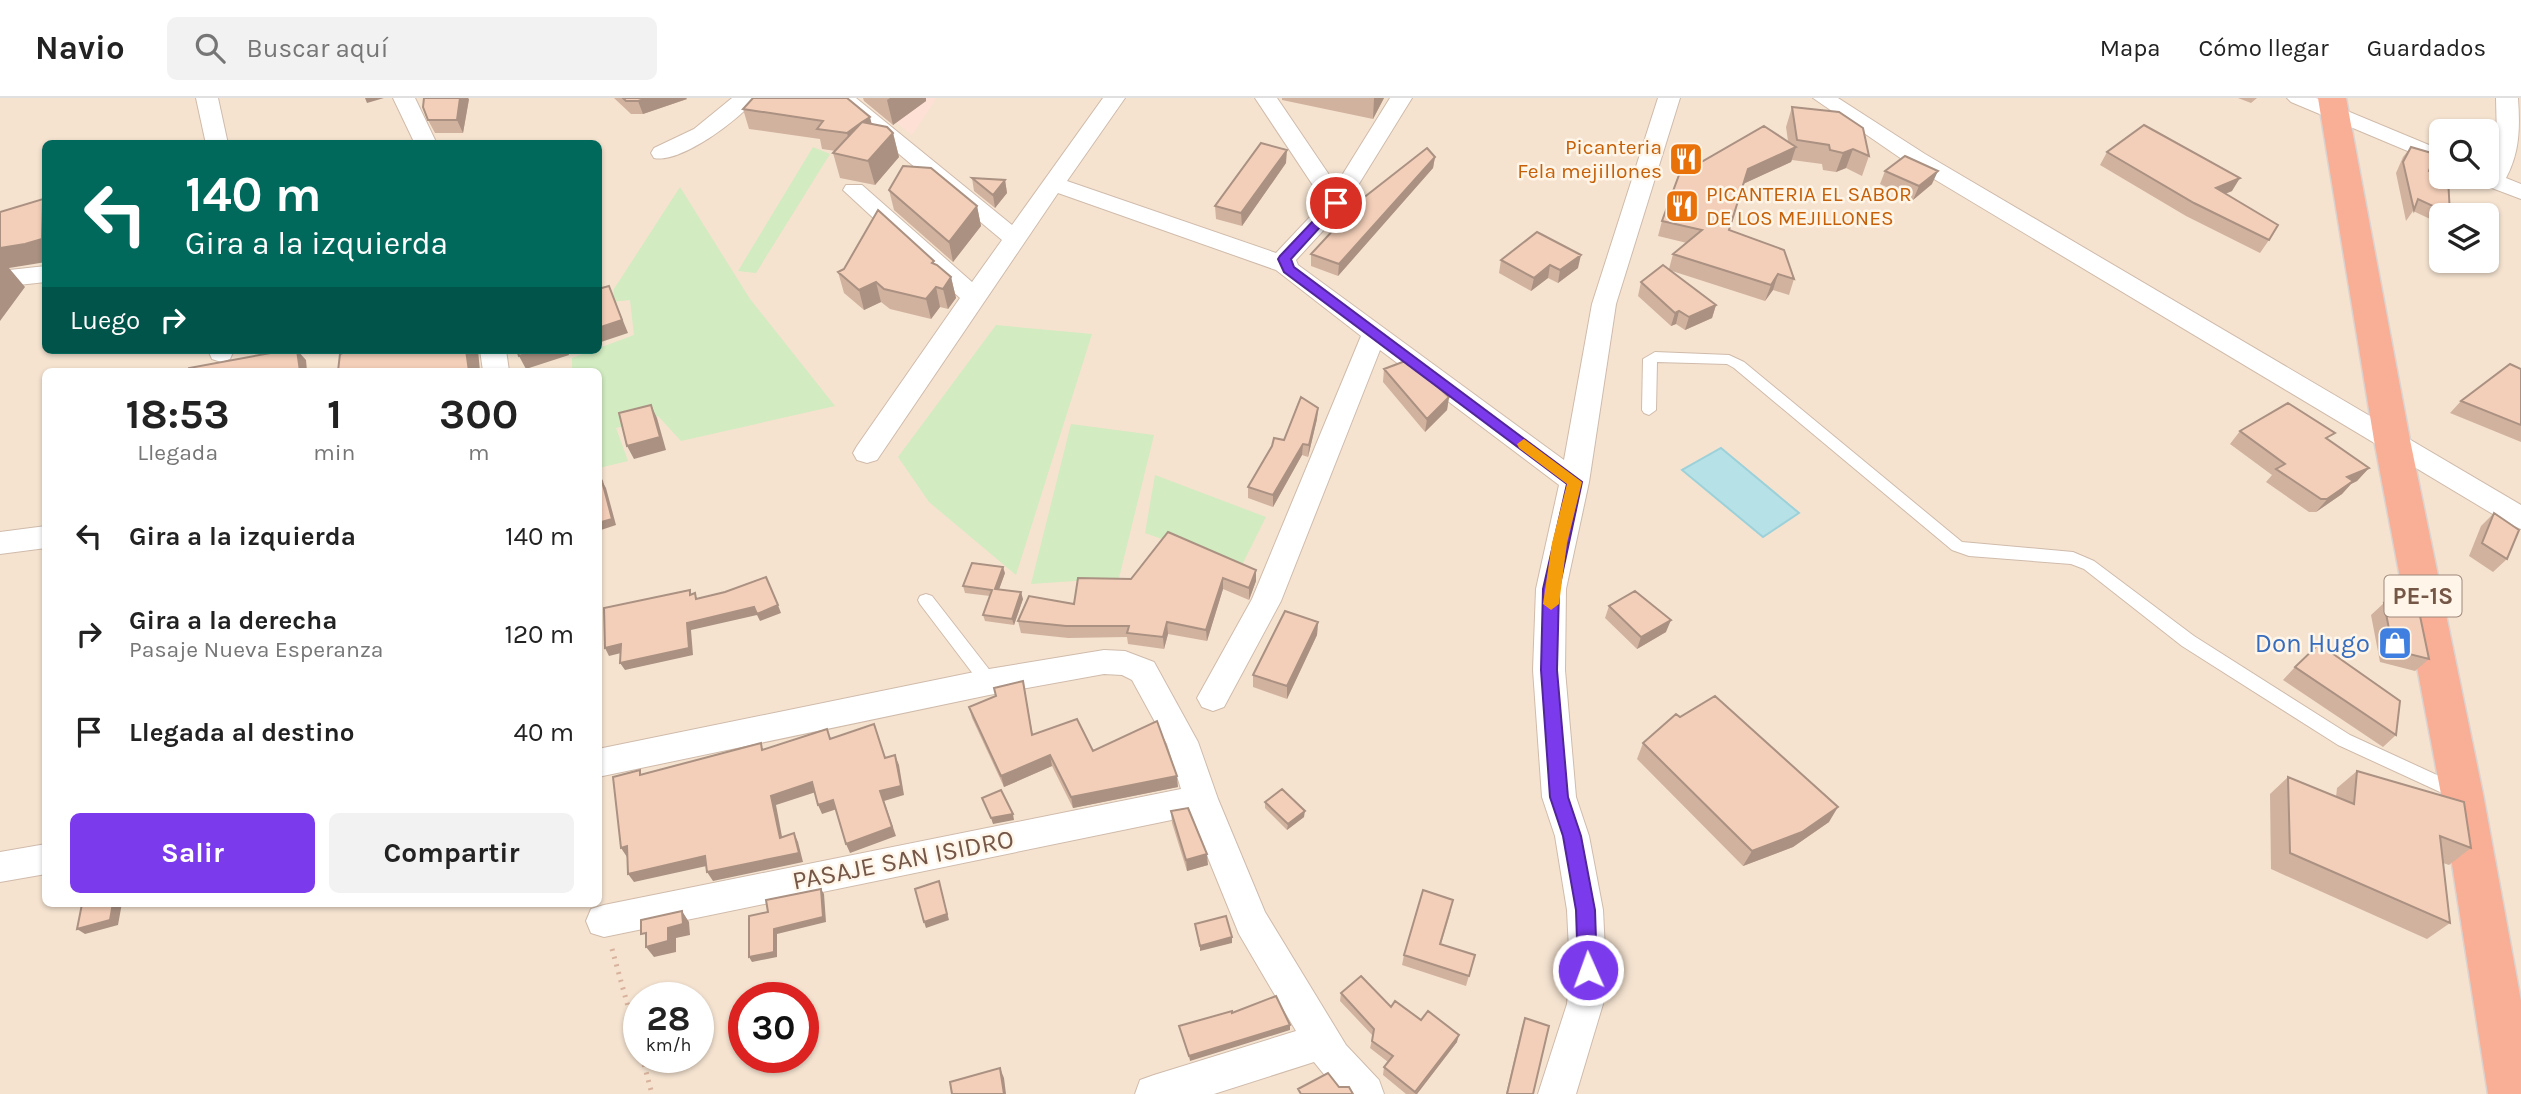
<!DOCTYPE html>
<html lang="es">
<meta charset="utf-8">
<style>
body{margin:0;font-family:Karla,sans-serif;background:#f2f2f2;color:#222;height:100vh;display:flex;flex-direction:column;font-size:26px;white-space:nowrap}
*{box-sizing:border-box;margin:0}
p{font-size:23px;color:#767676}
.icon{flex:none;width:38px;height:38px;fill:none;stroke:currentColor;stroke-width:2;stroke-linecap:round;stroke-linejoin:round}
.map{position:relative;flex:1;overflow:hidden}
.drawer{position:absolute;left:42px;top:270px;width:560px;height:539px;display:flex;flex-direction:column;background:#fff;border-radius:10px;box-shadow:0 2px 5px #0004}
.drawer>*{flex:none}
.top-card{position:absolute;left:42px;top:42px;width:560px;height:214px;border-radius:10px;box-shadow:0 2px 5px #0004;background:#00695c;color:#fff;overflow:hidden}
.tools{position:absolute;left:2429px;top:21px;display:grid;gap:14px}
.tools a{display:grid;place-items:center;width:70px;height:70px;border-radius:10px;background:#fff;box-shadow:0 2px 5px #0004;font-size:35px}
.speed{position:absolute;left:623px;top:884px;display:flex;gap:14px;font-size:35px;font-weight:700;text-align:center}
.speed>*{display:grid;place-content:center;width:91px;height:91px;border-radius:50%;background:#fff;box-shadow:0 2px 5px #0004;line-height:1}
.speed small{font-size:18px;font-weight:400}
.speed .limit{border:10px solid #d22;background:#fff;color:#111}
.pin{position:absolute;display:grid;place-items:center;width:60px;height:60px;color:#fff;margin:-30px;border:4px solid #fff;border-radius:50%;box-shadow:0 2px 7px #0007}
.me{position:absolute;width:77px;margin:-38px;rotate:358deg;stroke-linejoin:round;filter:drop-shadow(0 0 5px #0008)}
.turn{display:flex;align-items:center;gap:24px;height:147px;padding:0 28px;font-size:32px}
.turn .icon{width:91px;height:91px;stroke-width:2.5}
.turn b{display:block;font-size:49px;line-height:60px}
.then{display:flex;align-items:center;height:66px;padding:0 28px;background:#0003;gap:14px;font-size:26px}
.eta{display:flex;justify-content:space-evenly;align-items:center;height:119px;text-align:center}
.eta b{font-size:42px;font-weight:700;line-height:49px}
.button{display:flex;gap:14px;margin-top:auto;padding:14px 28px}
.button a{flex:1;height:80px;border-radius:10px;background:#7c3aed;color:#fff;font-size:28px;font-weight:700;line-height:80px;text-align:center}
.button a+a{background:#f2f2f2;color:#222}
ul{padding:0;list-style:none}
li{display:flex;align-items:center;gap:21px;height:98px;padding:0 28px}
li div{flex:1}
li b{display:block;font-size:26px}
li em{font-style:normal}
header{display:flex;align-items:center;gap:42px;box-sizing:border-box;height:98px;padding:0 35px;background:#fff;border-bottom:2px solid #e0e0e0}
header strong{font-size:33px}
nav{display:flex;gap:38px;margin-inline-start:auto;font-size:24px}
.search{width:490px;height:63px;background:#f2f2f2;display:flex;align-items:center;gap:18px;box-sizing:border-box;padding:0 24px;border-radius:10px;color:#767676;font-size:26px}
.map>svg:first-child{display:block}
.residential{fill:#f5e3d0;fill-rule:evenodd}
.commercial{fill:#fee0d5}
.green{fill:#d2ebc0}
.water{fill:#b6e1e7;stroke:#9cd1d9;stroke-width:2}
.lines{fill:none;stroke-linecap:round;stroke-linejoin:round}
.lane-casing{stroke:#d0bbab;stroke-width:2}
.street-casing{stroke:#d0bbab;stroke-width:2}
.highway-casing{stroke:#dbd3cf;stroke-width:3}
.path{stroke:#d8b29c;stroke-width:5;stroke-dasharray:2 6;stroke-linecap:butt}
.lane{fill:#fff;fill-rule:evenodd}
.street{fill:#fff;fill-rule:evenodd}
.highway{fill:#f9ae96;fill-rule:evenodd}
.wall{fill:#d1b29f}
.shaded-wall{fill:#aa9182}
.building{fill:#f3cfb9;stroke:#aa9182;stroke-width:2}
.route{fill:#7c3aed;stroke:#51269a;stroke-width:2}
.slow{fill:#f59e0b}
.labels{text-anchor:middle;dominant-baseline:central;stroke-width:5;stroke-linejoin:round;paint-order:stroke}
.far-food-label{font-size:21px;fill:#c56008;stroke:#fff6e9;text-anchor:end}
.shield{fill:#fff6e9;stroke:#9e8778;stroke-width:2}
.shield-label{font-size:24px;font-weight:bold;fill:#755748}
.shop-label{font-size:26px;fill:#366cbe;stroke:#fff6e9;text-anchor:end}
.street-label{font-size:26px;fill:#755748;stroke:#fff6e9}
</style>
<header>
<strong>Navio</strong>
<div class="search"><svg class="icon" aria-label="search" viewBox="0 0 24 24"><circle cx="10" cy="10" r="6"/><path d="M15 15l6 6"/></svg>Buscar aquí</div>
<nav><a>Mapa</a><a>Cómo llegar</a><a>Guardados</a></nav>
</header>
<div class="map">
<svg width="2521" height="996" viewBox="0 0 2521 996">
<rect width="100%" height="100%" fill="#fdf2e2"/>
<path class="residential" d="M0,0H2521V996H0ZM2441,33H2487V79H2441ZM46,46H598V252H46ZM2441,117H2487V163H2441ZM46,273H598V805H46ZM639,900H698V959H639ZM744,900H803V959H744Z"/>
<path class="commercial" d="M870,0H934L936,1L912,37L868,2Z"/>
<path class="green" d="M813,49L830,56L756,175L738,173Z
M680,89L750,201L835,308L681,343L658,318L616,330L628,363L599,370L598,273H572V260L634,237L630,202L612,204L614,191Z
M996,227L1092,236L1016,477L929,404L898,359Z
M1071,326L1154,337L1119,480L1031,486Z
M1155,377L1266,419L1241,469L1145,435Z"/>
<path class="water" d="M1721,350L1799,415L1763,439L1682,372Z"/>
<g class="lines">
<g class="lane-casing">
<path id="lane" d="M1655,254L1729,257L1744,264L1962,444L2073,454L2094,463L2194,538L2350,637L2463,689L2466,694L2463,699L2457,702L2451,699L2338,647L2182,548L2084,471L2071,466L1969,458L1952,452L1734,270L1727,266L1657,264L1656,312L1649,317L1644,315L1642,312L1643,261Z
M926,496L932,498L995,579L997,584L995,589L989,591L983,589L920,506L918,502L920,498Z"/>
</g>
<g class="street-casing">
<path id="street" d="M196,0H218L228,46H206Z
M393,0H415L437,46H415Z
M732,0H756C741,21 680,66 654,60L651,55L654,50L694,31Z
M832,0H856L1012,127L1103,0H1125L1067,83L1276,155L1324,104L1255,0H1277L1336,87L1390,0H1412L1344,110L1296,162L1298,167L1564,362L1592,206L1658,0H1680L1616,206L1589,384L1566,491L1565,572L1576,699L1589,738L1603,812L1606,872L1603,906L1576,996H1538L1567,906L1570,872L1567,812L1555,738L1542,699L1533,572L1536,491L1559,387L1380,252L1281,503L1224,609L1213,613L1202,609L1197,600L1252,501L1361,238L1276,172L1058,95L877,362L867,365L857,362L853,355L857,348L960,200L843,92L846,87H862L972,184L1002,142Z
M1813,0H1838L1925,56L2521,407V431L2511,427L1909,66Z
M2287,0H2316L2441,52V67L2291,4Z
M2496,0H2518C2520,29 2520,54 2506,80L2521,86V101L2476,84L2473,79H2487L2497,42Z
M46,168V184L0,189V173Z
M208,252H234L230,261L221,264L212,261Z
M480,252H506L509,273H483Z
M46,428V450L0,456V434Z
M1104,552L1125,553L1154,564L1198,644L1218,701L1265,814L1346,947L1379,982L1384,996H1340L1314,964L1214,996H1135L1140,982L1154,977L1296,933L1239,836L1191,718L604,839L591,835L586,823L591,811L604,807L1181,691L1167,646L1132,582L1122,577L1104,576L989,597L598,679V651L989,571Z
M46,746V776L0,784V754Z"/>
</g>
<g class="highway-casing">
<path id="highway" d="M2318,0H2346L2410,342L2483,696L2521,903V996H2488L2441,696L2374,342Z"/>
</g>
<path class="path" d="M612,851L639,948
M642,959L652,996"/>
<use href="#lane" class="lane"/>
<use href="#street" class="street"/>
<use href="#highway" class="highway"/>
</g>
<path class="wall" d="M614,0H686L687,1L643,16H631Z
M863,0H926V3L893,27L864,3Z
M1282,0H1384L1373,21L1282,2Z
M2238,0H2257L2251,5Z
M469,1L463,35H435L428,22Z
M1792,9L1869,58L1862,78L1846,70L1836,74L1823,72L1822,66L1792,62L1791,64L1743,86L1729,132L1794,181L1789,197L1773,192L1765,203L1669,172L1716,207L1712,220L1685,232L1676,226L1671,228L1638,198L1641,184L1669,171L1673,156L1687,145L1658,138L1662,123L1788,43L1786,29Z
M743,11L872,26L893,35L899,59L875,87L840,80L833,55L836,53L822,51L820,41L749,31Z
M2411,49L2429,73L2450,116L2449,117H2441V126L2413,113L2406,123L2396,75L2403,59Z
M2107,54L2232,93L2225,96L2269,142L2260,155L2186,118L2100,67Z
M1435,59L1433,70L1338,178L1311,168V156Z
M1286,65L1242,128L1216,121L1215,108Z
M1885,73L1932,86L1913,102L1880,86Z
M972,80L1005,82L1007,95L995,110L974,93Z
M889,92L977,108L981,128L953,164L894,112Z
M1501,162L1578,170L1558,185L1548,180L1531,193L1499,175Z
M934,163V166L951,179L956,200L948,211L940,209L931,221L890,211L881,204L864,212L844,195L838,174Z
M1384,271L1449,299L1447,312L1425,334L1383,284Z
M2521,271V344L2450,315L2461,303Z
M1318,310L1317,321L1308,359L1302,357L1273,409L1248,400V389L1284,342Z
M2240,333L2329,342L2369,370L2357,383L2351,386L2342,396L2316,414H2309L2266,384L2272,377L2230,346Z
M2494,415L2507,461L2493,474L2469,458L2481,428Z
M1168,434L1256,483L1249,502L1223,491L1207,543L1168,536L1164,551L1128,546L1127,539L1068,540L1021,535L1018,523L1074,506L1131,481Z
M1005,475L999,491L1023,501L1014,527L985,523L983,517L990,498L965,495L963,488Z
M2384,505L2429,561L2415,573L2380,564L2371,517Z
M1609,508L1666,534L1637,551L1605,520Z
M1318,524L1317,537L1287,601L1253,589V577Z
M2295,569L2396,637L2383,649L2283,582Z
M1023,583L1033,637L1093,653L1178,689L1073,710L1052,668L1004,689L972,620L969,609L996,598Z
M1643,645L1829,724L1793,749L1743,768L1637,661Z
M2357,673L2471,750L2449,767L2443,765L2450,825L2427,841L2271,771L2270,696L2288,679L2336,699L2337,690Z
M1265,704L1304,719L1287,732L1265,710Z
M1171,713L1208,767L1187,773L1172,725Z
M1451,813L1441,846L1475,857L1466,888L1402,867L1404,857Z
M1341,895L1391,909L1421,922L1457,944L1417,996H1406L1383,977L1384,969L1388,964L1370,950L1373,938L1340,903Z
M1525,920L1533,996H1506L1522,928Z"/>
<path class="shaded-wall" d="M365,0H384L367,5Z
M460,0H468L469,1L463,35L457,22Z
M648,0H686L687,1L643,16L638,3Z
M890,0H926V3L893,27L887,2Z
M1374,0H1384L1373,21Z
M870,19L875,39L852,55L847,35Z
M893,35L899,59L875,87L868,63Z
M1796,49L1791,64L1743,86L1748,71Z
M1853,51L1846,70L1836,74L1843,55Z
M1287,52L1286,65L1242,128L1241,115Z
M1435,59L1433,70L1338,178L1339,166Z
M1938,73L1932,86L1913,102L1919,88Z
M2240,80L2232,93L2207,103L2216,90Z
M1005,82L1007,95L995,110L993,97Z
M43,101L46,104V164L9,170L25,189L0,223V150Z
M977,108L981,128L953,164L949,144Z
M1581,157L1578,170L1558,185L1560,172Z
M1550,167L1548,180L1531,193L1534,180Z
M1778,176L1773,192L1765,203L1771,187Z
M951,179L956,200L948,211L943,191Z
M876,184L881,204L864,212L859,192Z
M609,188L628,235L598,245V230Z
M936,189L940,209L931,221L926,201Z
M1716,207L1712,220L1685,232L1689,219Z
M1679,213L1676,226L1671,228L1675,215Z
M297,252L306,262L307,273H300Z
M466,252H478L480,273H469Z
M537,252H575L568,254L569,257L526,271L519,258Z
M1449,299L1447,312L1425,334L1427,321Z
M651,307L657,320L666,352L634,361L627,348Z
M1318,310L1317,321L1308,359L1309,347Z
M1303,346L1302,357L1273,409V397Z
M2369,370L2357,383L2351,386L2342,396L2316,414L2347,379Z
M602,383L606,390L616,427L598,433Z
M1003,469L1005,475L997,497L995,491Z
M1256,472V483L1249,502V490Z
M1223,480V491L1207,543L1206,532Z
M1021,494L1023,501L1014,527L1012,521Z
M778,507L781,515L760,523L757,517L691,532L693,557L625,572L620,565L687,525L754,509Z
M1671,522L1666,534L1637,551L1641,539Z
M1167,524L1168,536L1164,551L1163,539Z
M1318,524L1317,537L1287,601V588Z
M621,546L625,554L609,558L605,550Z
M895,657L899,667L904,697L884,703L896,738L850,755L846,746L880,693Z
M1050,657L1052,668L1004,689L1001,678Z
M1177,678L1178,689L1073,710L1071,699Z
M812,684L816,694L776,707L784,749L780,740L771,698Z
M833,702L837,711L822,716L818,707Z
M1838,709L1829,724L1793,749L1743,768L1752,753Z
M1305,713L1304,719L1287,732L1288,726Z
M1013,716L1014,722L993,726L991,720Z
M794,735L798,744L803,764L713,783L707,774Z
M627,748V759L621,750Z
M1207,756L1208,767L1187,773L1186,762Z
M705,758L711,767L634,784L628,776Z
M939,783L949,822L926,830L924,824Z
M821,791L824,796L826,824L777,836V859L752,864L749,859L774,831Z
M113,805H122L118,827L85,836L77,831Z
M682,813L689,824L690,837L676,840V854L654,859L646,849L668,830Z
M1232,839V845L1200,853V848Z
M1290,927V932L1190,963L1189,958Z
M1459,937L1457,944L1417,996H1415Z
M1000,970L1004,980L1006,996H1004Z"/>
<path class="building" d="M424,0H460L457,22H428L423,9Z
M623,0H648L638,3H626Z
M753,0H847L870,19L862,24L847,35L817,31L823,23L743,11Z
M1792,9L1839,14L1863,30L1869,58L1853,51L1843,55L1830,52L1829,47L1797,42Z
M862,24L887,29L893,35L868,63L833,55Z
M2144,27L2240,80L2216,90L2278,127L2269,142L2194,105L2107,54Z
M1764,28L1796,49L1748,71L1729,132L1784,152L1794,181L1778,176L1771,187L1673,156L1702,132L1662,123L1679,77Z
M1261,45L1287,52L1241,115L1215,108Z
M2411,49L2435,56L2429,73L2441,78V79L2448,80L2450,116L2418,101L2414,112L2403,64Z
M1427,50L1435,59L1339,166L1311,156L1362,101Z
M1905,58L1938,73L1919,88L1885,73Z
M903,68L931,70L977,108L949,144L889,92Z
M972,80L1005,82L993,97Z
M43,101L42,141L25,146L0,150V114Z
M878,112L934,163L932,165L937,167L951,179L943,191L936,189L926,201L884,191L876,184L859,192L838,174L844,171Z
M1537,134L1581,157L1560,172L1550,167L1534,180L1501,162Z
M1663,167L1716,207L1689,219L1679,213L1675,215L1641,184Z
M609,188L622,222L598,230V191Z
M287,252H297L300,273H189V270Z
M351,252H466L469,273H338L340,256Z
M517,252H537L519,258Z
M1408,262L1449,299L1427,321L1384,271Z
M2510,266L2521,271V327L2461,303Z
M1301,299L1318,310L1309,347L1303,346L1273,397L1248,389L1272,348L1274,340L1284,342Z
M2288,305L2335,335L2326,340L2369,370L2347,379L2353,383L2327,401H2321L2276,371L2285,366L2240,333Z
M651,307L660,339L627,348L619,315Z
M602,383L612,421L598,425V385Z
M2494,415L2519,432L2507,461L2482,445Z
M1168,434L1256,472L1249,490L1223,480L1206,532L1167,524L1163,539L1127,535L1129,528H1066L1018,523L1029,498L1074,506L1078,480L1131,481Z
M972,465L1003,469L995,491L1021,494L1012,521L983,517L992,492L963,488Z
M766,479L778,507L757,516L754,509L687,525L689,550L620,565L621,546L605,550L604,510L690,492V497L695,495L696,501L725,494Z
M1635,493L1671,522L1641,539L1609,508Z
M2384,505L2419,513L2429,561L2393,552Z
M1285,513L1318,524L1287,588L1253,577Z
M2319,546L2400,603L2396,637L2295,569Z
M1023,583L1032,637L1077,621L1093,653L1157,623L1177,678L1071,699L1050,657L1001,678L969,609L996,598L994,590Z
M1715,598L1838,709L1802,734L1752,753L1643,645L1676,616L1680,619Z
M874,626L885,660L895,657L901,688L880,693L892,729L846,746L833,702L818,707L812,684L771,698L780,740L794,735L799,755L707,774L705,758L628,776L627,748L621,750L613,679L640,672V677L761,645L762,652L827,631L830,641Z
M2357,673L2464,704L2471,750L2440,738L2450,825L2290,755L2288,679L2354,706Z
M1282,691L1305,713L1288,726L1265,704Z
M1001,692L1013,716L991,720L982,700Z
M1188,710L1207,756L1186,762L1171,713Z
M939,783L947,816L924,824L915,791Z
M821,791L823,819L774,831V854L749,859V818L768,814L766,802Z
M1423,792L1453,802L1440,846L1475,857L1469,878L1404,857Z
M86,805H113L110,822L77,831L82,806Z
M682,813L683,826L668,830V843L646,849V835L641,836V822Z
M1226,818L1232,839L1200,848L1195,826Z
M1361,878L1391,909L1395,903L1421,922L1428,913L1459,937L1415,994L1384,969L1393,958L1372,943L1374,931L1341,895Z
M1276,898L1290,927L1189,958L1179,928L1232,913V915Z
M1525,920L1549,928L1533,996H1507Z
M1000,970L1004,996H952L950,984Z
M1328,975L1339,989H1349L1353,996H1301L1298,991Z"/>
<path class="route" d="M1336,101L1342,105L1291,161L1294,169L1582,384L1559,491L1557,572L1568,699L1581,738L1595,812L1597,872L1594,879L1588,881L1581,879L1578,872L1576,812L1563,738L1550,699L1541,572L1543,491L1567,386L1284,174L1278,161L1280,158L1332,103Z"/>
<path class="slow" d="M1524,341L1582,384L1567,445L1559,506L1551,512L1543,506L1552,445L1567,386L1519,350L1517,346Z"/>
<defs>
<g id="restaurant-square" transform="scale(1.75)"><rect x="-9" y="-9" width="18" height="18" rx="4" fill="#e8710a" stroke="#fff6e9"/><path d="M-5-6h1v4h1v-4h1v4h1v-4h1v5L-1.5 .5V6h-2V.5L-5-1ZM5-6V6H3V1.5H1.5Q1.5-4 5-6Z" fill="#fff"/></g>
<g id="shop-square" transform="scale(1.75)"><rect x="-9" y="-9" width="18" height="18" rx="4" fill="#3f7fe0" stroke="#fff6e9"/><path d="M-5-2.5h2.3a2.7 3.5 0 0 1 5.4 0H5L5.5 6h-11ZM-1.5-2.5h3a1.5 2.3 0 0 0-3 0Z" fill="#fff"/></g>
</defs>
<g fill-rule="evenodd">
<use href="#restaurant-square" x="1686" y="61"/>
<use href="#restaurant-square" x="1682" y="108"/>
<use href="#shop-square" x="2395" y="545"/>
</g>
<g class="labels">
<g class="far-food-label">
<text x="1662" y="49">Picanteria<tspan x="1662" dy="24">Fela mejillones</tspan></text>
<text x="1706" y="96" text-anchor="start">PICANTERIA EL SABOR<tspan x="1706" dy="24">DE LOS MEJILLONES</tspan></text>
</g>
<rect class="shield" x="2384.5" y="477.5" width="77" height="41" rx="5"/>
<g class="shield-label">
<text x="2423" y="498">PE-1S</text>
</g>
<g class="shop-label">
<text x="2370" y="545">Don Hugo</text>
</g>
<g class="street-label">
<text transform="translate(903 762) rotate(-11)">PASAJE SAN ISIDRO</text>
</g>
</g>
</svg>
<div class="tools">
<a><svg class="icon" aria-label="search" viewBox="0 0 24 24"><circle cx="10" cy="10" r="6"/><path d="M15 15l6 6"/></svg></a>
<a><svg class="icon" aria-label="layers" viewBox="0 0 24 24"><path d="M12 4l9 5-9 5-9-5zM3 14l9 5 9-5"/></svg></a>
</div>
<div class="speed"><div>28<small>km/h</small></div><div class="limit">30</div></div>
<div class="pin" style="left:1336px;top:105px;background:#d93025"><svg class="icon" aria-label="arrive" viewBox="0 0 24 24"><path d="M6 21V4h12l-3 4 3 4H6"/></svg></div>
<svg class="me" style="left:1588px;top:872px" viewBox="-20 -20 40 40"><circle r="17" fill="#7c3aed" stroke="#fff" stroke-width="3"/><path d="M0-11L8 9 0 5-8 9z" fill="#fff"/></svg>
<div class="top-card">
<div class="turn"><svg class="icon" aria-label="left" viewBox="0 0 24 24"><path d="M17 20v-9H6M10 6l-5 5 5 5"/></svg><div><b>140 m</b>Gira a la izquierda</div></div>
<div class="then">Luego<svg class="icon" aria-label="right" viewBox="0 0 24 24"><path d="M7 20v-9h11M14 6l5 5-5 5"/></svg></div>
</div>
<section class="drawer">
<div class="eta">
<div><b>18:53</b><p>Llegada</p></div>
<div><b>1</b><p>min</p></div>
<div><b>300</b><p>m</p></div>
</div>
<ul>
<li><svg class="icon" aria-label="left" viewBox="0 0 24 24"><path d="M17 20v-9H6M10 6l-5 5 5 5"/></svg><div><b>Gira a la izquierda</b></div><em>140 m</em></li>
<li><svg class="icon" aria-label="right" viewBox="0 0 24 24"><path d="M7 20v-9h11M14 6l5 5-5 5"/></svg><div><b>Gira a la derecha</b><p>Pasaje Nueva Esperanza</p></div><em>120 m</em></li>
<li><svg class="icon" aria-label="arrive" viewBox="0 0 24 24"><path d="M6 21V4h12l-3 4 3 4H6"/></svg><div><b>Llegada al destino</b></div><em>40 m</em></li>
</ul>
<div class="button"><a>Salir</a><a>Compartir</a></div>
</section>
</div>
